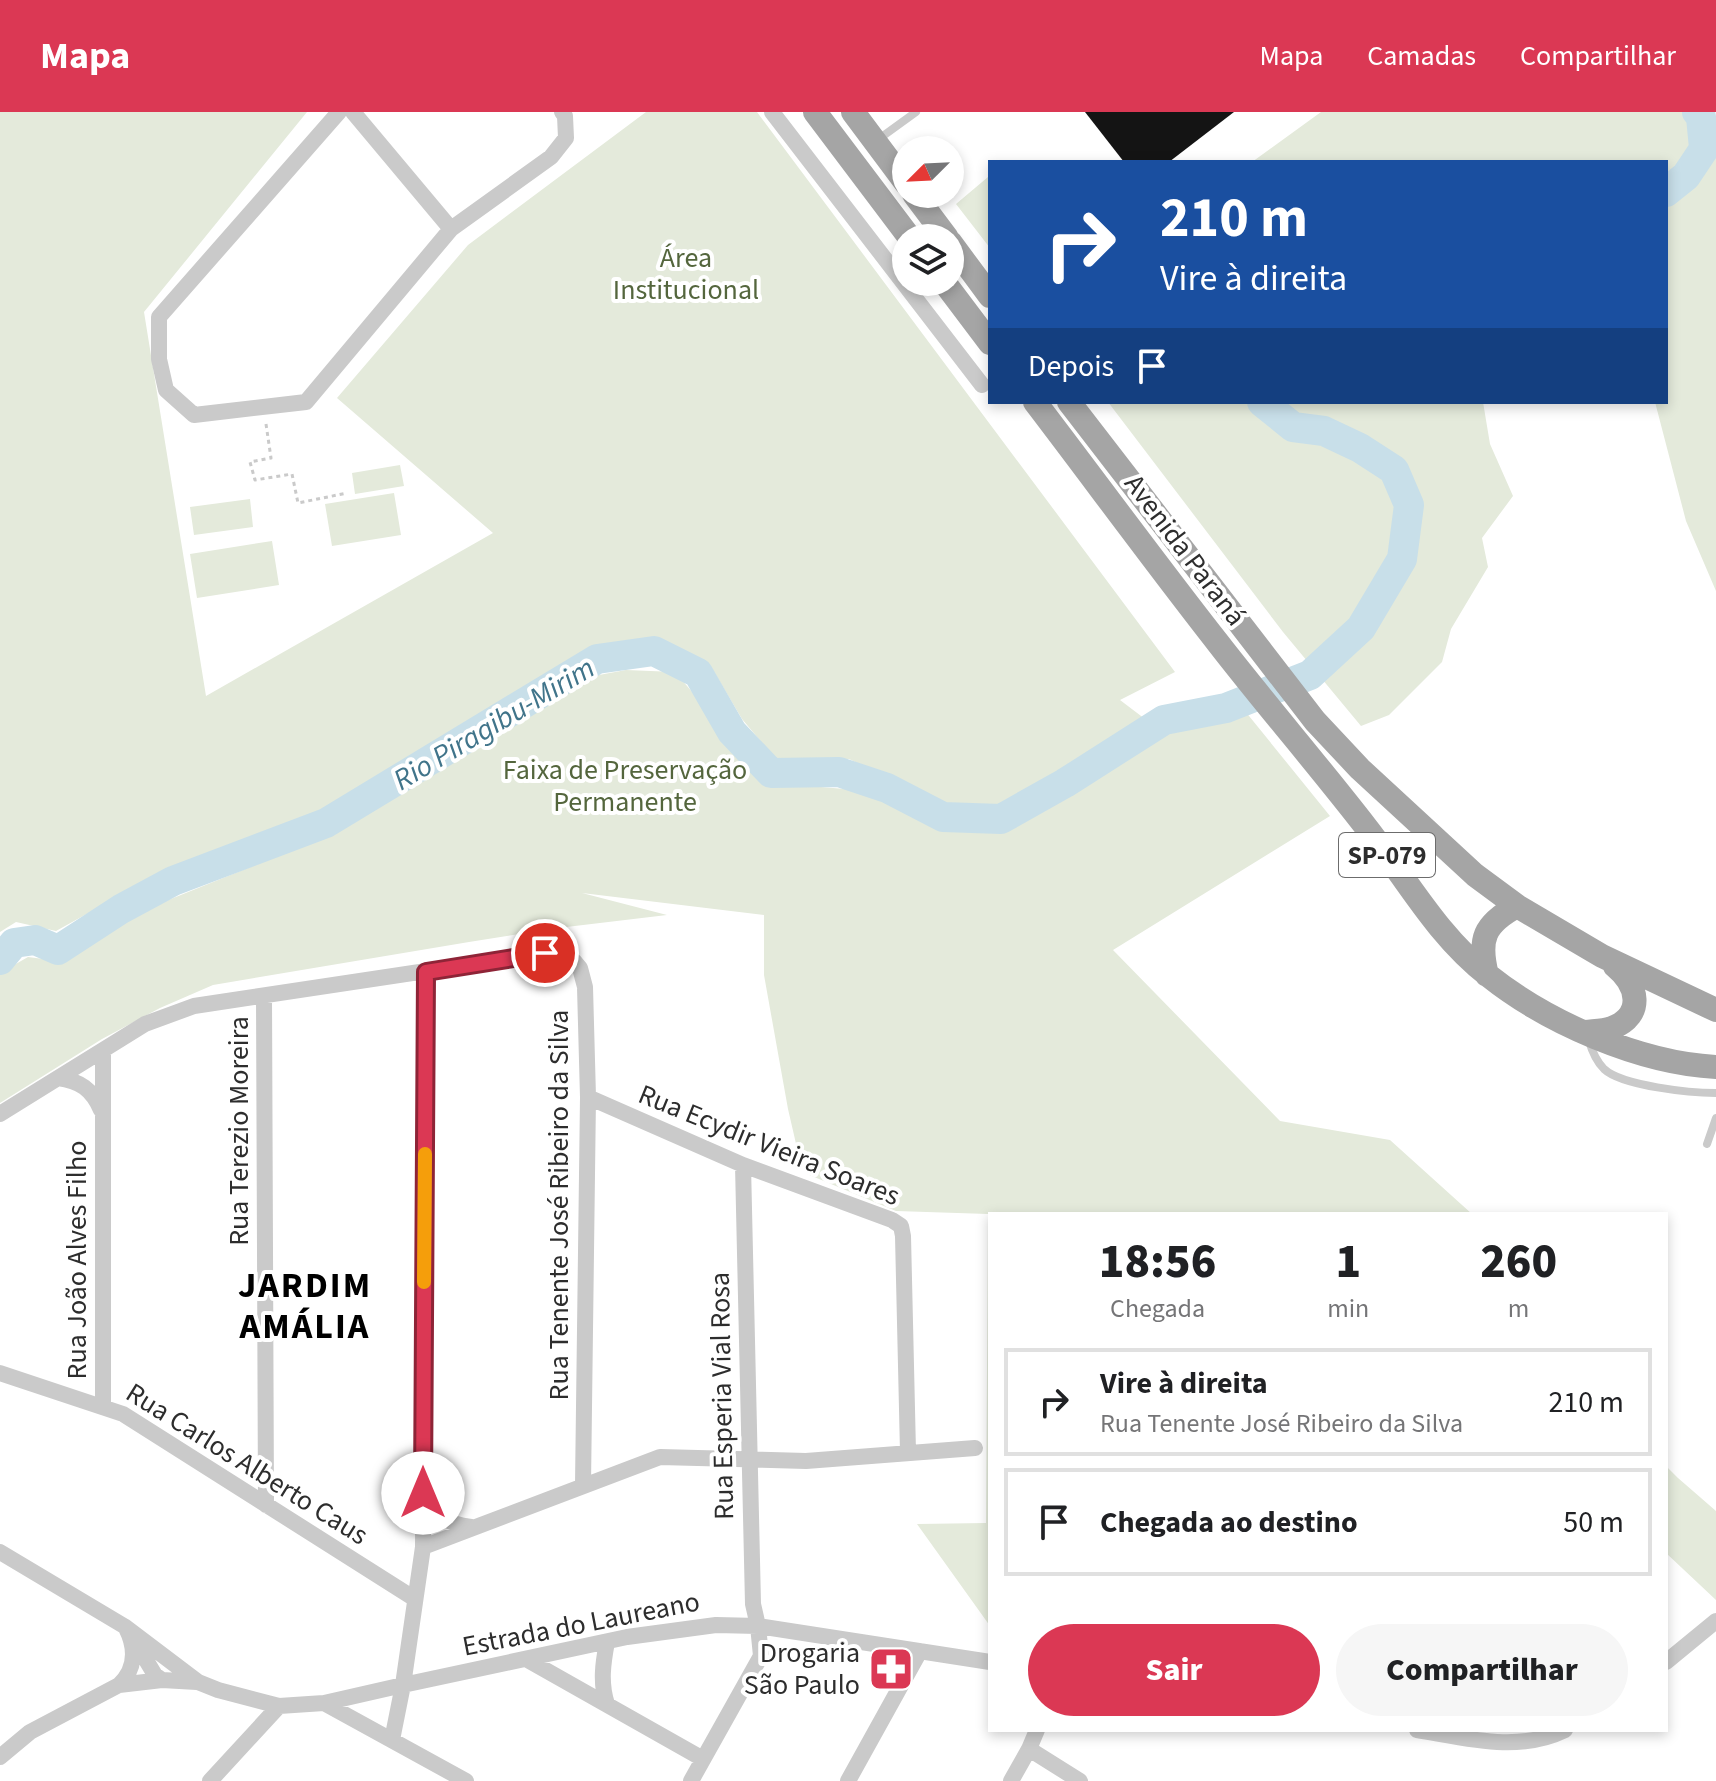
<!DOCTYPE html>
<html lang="pt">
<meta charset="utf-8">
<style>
body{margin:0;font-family:"Source Sans 3",sans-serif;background:#f6f6f6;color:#202124;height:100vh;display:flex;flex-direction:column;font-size:30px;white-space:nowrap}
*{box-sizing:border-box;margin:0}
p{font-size:26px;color:#757577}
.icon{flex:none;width:44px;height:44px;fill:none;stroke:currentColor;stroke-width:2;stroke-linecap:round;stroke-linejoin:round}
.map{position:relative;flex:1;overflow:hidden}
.drawer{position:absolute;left:988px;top:1100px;width:680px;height:520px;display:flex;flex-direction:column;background:#fff;border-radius:0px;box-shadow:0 4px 12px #0003}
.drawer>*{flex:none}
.hud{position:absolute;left:988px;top:48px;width:680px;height:244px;border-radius:0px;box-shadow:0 4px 12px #0003;background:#1a4fa0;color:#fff;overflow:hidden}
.needle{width:52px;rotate:246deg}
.fabs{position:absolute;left:892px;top:24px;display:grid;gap:16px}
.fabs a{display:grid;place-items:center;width:72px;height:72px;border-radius:50%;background:#fff;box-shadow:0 4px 12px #0003;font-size:40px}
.pin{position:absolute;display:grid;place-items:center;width:68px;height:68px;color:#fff;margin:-34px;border:4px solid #fff;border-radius:50%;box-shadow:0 2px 8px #0007}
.me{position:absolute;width:88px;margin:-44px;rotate:0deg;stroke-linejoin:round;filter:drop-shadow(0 0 6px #0008)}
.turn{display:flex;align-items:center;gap:28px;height:168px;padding:0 40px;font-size:36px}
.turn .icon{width:104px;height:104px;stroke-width:2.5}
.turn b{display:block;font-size:56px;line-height:68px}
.then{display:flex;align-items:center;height:76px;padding:0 40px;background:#0003;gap:16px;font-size:30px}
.eta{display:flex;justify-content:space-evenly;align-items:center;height:136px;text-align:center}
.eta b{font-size:48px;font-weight:800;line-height:56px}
.cta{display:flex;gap:16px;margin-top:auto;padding:16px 40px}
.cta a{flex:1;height:92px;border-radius:48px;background:#db3854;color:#fff;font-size:32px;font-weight:800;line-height:92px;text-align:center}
.cta a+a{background:#f6f6f6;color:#202124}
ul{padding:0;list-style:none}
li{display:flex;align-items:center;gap:24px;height:108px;margin:0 16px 12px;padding:0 24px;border:4px solid #e0e0e0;border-radius:0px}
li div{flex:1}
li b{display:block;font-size:30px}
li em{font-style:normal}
header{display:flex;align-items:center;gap:48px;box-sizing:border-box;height:112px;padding:0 40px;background:#db3854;color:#fff}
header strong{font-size:38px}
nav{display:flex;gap:44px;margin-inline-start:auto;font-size:28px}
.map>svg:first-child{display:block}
.green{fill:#e4eadb}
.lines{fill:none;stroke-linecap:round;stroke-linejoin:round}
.river{stroke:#c8dfe9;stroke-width:30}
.building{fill:#141414}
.path{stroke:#cacaca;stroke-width:3;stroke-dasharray:4 4;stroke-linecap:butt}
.lane{stroke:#cacaca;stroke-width:8}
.street{stroke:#cacaca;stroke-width:16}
.primary{stroke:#a5a5a5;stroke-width:24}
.route-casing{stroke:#8e2437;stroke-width:20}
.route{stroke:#db3854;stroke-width:14}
.slow{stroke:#f59e0b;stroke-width:14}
.labels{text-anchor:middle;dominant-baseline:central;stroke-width:8;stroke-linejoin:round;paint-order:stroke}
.shield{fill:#fff;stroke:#6c6c6c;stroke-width:2}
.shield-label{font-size:26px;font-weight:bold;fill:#2d2d2d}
.park-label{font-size:28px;fill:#54663d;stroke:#fff}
.street-label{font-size:28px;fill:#2d2d2d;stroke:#fff}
.poi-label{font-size:28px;fill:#2d2d2d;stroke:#fff;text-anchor:end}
.water-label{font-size:30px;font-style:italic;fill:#40748a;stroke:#fff}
.district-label{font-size:36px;font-weight:bold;letter-spacing:2px;fill:#000;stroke:#fff}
</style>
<header>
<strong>Mapa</strong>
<nav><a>Mapa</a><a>Camadas</a><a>Compartilhar</a></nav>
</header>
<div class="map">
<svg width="1716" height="1669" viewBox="0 0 1716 1669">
<rect width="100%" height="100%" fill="#fff"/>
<path class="green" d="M0,0H307L144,200L206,584L493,421L337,286L468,133L646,0H757L1175,560L1120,588L1149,610L1054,667L995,696L945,693L849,647L779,651L742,607L710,553L663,529L615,532L580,542L319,699L148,768L56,819L16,810L0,820Z
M1321,0H1697L1701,5L1704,34L1716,19V479L1686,409L1655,290H1666V50H1252Z
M988,65L990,67V136L956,92Z
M1108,290H1483L1490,332L1513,384L1482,426L1488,455L1451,517L1442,550L1389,603L1361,614L1283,520Z
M400,353L404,374L355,382L352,361Z
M394,381L401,423L332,434L325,392Z
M250,387L253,415L194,423L190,395Z
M272,429L279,473L197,486L190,442Z
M626,558L675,560L706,596L762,668L797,673L857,678L944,713L999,721L1048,695L1168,621L1245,599L1330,704L1113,838L1280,1009L1390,1028L1472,1102H990V1514L917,1412L986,1411L988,1102L896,1099L807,1062L800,1049L788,997L764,863V803L582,781L667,803L558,816L469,830L213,873L160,896L102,927L0,991V861L28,845L59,849L141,799L320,727L544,594L588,565Z
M1666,1354L1678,1366L1716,1399V1488L1666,1441Z"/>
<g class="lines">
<path class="river" d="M1697,0L1701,5L1704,36
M1666,80L1686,64L1716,19
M0,848L14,831L35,828L58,838L121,797L173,769L326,711L597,547L654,539L698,561L732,620L771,661L839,660L887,676L943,705L1001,707L1065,671L1164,608L1226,596L1310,563L1361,516L1402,447L1409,393L1394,358L1360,336L1324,319L1293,315L1262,290"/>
</g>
<path class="building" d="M1085,0H1234L1169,50H1124Z"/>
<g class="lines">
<path class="path" d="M266,312L271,346L250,350L255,368L292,362L298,391L347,381"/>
<path class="lane" d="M876,29L916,0
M1589,929C1592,939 1596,949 1604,957C1622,974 1691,981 1716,981
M1707,1032L1716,1006"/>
<path class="street" d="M339,0L159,205V247L166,278L194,303L306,290L451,117L551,45L566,26L565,4L562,0
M353,0L451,117
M772,0L982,273
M264,884L266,1393
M103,939V1294
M58,966C80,969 92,977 101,998
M588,985L743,1053L892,1108L901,1114L903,1124L908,1340
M0,1002L145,912L194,894L545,841L563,842L575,850L580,856L585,875L588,985L583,1373
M0,1261L123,1302L415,1487
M424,1383C436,1406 447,1411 471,1415
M423,1435L660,1345L806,1349L975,1336
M0,1440L124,1514L198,1570L218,1578L279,1594L324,1591L403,1573L627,1525L716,1513L758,1514L990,1550
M134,1528L155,1563L162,1568
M526,1547L703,1647
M1666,1550L1716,1509
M119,1573L162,1568L197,1570
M324,1591L466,1669
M607,1592C600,1571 603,1551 607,1530
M1417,1618C1466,1626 1518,1641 1565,1618
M392,1628L403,1573L423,1435L426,860
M1029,1637L1080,1669
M0,1645L30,1620L119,1573C136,1557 136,1536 126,1516
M210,1669L279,1594
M691,1669L761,1544L758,1514L753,1492L743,1053
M848,1669L920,1539
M1011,1669L1029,1637L1037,1618"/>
<path class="primary" d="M815,0L910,126
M853,0L906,71
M914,82L947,126
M950,130L990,184
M944,170L990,231
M1035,290C1096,370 1156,452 1218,531C1266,593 1318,653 1366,715C1406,766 1437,824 1489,864C1548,911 1640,951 1716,955
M1069,290L1315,609L1360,657L1475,763L1517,794L1602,844L1716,898
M1487,863C1478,827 1484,812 1517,794
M1586,920C1594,919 1604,919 1612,916C1645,903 1638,873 1615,854"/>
</g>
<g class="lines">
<g class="route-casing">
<path id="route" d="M423,1381L426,860L545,841"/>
</g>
<use href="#route" class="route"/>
<path class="slow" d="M424,1170L425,1042"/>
</g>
<defs>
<g id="pharmacy-square" transform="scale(2.3)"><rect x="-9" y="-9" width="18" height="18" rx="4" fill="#db3854" stroke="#fff"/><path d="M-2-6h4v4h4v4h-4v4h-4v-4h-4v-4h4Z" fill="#fff"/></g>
</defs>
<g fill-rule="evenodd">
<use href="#pharmacy-square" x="891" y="1557"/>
</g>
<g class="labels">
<rect class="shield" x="1339" y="721" width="96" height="44" rx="6"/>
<g class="shield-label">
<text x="1387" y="743">SP-079</text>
</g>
<g class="park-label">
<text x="686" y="146">Área<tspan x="686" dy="32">Institucional</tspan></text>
<text x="625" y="658">Faixa de Preservação<tspan x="625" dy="32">Permanente</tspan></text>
</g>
<g class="street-label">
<text transform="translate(1185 438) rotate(53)">Avenida Paraná</text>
<text transform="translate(239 1019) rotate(-90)">Rua Terezio Moreira</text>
<text transform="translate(769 1033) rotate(22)">Rua Ecydir Vieira Soares</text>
<text transform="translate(559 1093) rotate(-90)">Rua Tenente José Ribeiro da Silva</text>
<text transform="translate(77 1148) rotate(-90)">Rua João Alves Filho</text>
<text transform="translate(722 1284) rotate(-91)">Rua Esperia Vial Rosa</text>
<text transform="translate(247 1352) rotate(32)">Rua Carlos Alberto Caus</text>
<text transform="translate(581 1512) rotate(-11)">Estrada do Laureano</text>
</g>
<g class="poi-label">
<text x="860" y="1541">Drogaria<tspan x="860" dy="32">São Paulo</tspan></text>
</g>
<g class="water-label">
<text transform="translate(494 612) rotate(-31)">Rio Piragibu-Mirim</text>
</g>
<g class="district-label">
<text x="305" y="1173">JARDIM<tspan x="305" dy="41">AMÁLIA</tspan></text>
</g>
</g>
</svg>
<div class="fabs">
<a><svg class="needle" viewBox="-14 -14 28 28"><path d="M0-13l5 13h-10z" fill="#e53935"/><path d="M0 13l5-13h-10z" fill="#757577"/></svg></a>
<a><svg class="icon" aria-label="layers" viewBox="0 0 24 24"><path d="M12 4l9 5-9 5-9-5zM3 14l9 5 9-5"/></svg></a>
</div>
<div class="pin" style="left:545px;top:841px;background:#d93025"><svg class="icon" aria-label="arrive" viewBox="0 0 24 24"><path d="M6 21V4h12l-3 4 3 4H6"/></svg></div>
<svg class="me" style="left:423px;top:1381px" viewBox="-20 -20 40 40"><circle r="19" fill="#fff"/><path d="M0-13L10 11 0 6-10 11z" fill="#db3854"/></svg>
<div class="hud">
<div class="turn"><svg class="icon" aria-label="right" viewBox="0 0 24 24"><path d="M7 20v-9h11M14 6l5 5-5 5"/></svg><div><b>210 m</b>Vire à direita</div></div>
<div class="then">Depois<svg class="icon" aria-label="arrive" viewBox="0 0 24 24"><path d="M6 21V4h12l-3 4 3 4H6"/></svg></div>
</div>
<section class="drawer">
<div class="eta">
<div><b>18:56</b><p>Chegada</p></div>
<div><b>1</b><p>min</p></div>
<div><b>260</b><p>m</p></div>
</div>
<ul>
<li><svg class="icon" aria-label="right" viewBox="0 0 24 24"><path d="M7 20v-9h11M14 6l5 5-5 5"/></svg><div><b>Vire à direita</b><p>Rua Tenente José Ribeiro da Silva</p></div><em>210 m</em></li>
<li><svg class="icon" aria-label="arrive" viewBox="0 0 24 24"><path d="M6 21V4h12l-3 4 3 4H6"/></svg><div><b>Chegada ao destino</b></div><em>50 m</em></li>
</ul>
<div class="cta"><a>Sair</a><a>Compartilhar</a></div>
</section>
</div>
